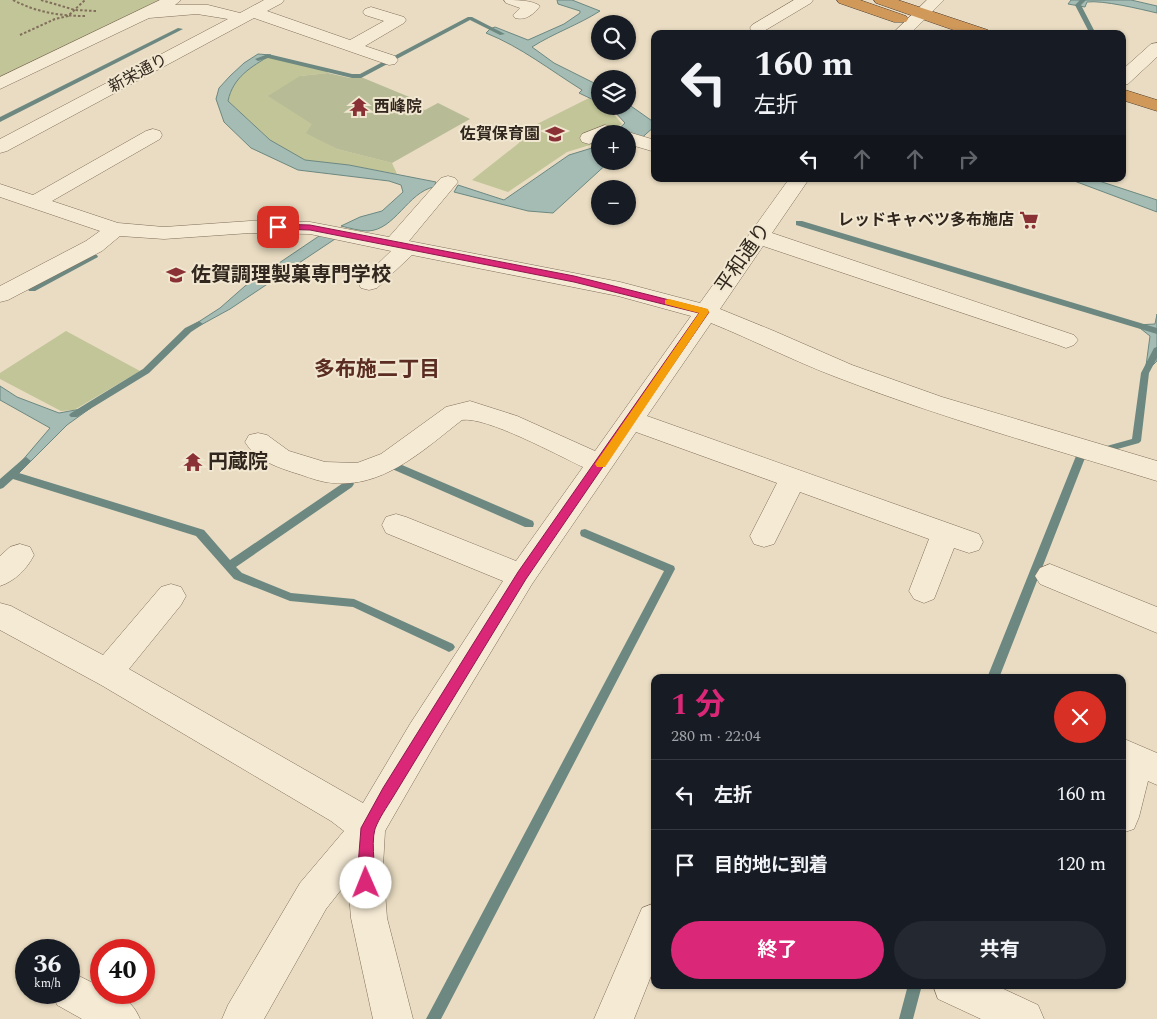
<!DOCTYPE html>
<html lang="ja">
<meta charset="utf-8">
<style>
body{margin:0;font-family:Spectral,"Noto Sans JP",serif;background:#242831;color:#f1f3f6;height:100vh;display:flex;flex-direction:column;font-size:19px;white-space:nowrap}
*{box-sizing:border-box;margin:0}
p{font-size:16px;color:#9ea1a6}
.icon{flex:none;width:28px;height:28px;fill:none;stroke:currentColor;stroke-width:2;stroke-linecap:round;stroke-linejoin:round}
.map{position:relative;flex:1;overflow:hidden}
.panel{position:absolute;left:651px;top:674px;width:475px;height:315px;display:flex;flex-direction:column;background:#171b24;border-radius:10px;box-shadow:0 1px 4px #0004}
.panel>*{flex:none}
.top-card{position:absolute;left:651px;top:30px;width:475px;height:152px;border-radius:10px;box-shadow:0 1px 4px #0004;background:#171b24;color:#f1f3f6;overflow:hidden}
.buttons{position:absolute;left:591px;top:15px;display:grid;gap:10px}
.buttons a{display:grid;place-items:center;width:45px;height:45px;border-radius:50%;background:#171b24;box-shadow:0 1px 4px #0004;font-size:25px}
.speed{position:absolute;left:15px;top:939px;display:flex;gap:10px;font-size:25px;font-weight:700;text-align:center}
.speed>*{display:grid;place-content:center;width:65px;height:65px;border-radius:50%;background:#171b24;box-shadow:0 1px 4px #0004;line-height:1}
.speed small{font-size:12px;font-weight:400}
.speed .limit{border:8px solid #d22;background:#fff;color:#111}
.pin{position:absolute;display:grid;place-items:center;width:42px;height:42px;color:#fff;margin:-21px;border-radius:10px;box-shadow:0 2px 8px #0006}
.me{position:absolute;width:55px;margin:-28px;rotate:359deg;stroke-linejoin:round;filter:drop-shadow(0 0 4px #0008)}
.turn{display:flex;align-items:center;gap:18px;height:105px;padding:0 20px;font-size:22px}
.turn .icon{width:65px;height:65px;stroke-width:2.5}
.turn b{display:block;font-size:35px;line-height:42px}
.lanes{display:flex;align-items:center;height:48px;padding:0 20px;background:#0003;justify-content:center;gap:25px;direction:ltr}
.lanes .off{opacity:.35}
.round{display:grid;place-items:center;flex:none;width:52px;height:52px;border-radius:26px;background:#242831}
.overview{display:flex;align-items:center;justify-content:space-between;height:85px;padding:0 20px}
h1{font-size:30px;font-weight:700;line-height:38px;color:#db2777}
.cta{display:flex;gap:10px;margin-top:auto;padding:10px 20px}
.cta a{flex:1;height:58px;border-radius:30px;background:#db2777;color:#fff;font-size:20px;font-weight:700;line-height:58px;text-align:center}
.cta a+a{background:#242831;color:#f1f3f6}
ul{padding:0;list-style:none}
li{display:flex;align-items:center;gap:15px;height:70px;padding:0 20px;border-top:1px solid #363941}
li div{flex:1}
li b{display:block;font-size:19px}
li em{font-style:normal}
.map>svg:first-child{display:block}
.green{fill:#c1c597}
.cemetery{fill:#b7bb96}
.water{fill:#a4bcb4;stroke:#6c8881}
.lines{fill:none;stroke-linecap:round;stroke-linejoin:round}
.stream{fill:#6c8881;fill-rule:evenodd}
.minor-casing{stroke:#816e5b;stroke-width:1}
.highway-casing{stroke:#4f3d2f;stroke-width:1}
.path{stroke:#816e5b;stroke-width:2;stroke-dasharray:2.5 2;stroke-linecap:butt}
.minor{fill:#f5ead4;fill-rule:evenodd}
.highway{fill:#d0995a;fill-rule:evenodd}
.route{fill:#db2777;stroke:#8e194d}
.slow{fill:#f59e0b}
.labels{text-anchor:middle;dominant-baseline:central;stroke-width:4;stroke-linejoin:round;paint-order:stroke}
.far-street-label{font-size:16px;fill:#32271e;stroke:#f1e7d0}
.far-poi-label{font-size:16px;font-weight:bold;fill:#32271e;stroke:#f1e7d0;text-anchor:end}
.street-label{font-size:20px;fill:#32271e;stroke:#f1e7d0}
.poi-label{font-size:20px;font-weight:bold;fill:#32271e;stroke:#f1e7d0;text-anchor:start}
.neighbourhood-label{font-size:21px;font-weight:bold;fill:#5a2c22;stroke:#f1e7d0}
</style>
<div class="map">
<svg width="1157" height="1019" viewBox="0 0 1157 1019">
<rect width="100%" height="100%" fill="#e9dcc2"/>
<path class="green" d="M0,0H164L0,78Z
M271,55L326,69L328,73L300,76L313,124L307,132L337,149L392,163L397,174L349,165L305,160L270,140L228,101C232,77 251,67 271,55Z
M589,98L612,112L622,124L608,134H600V139L593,144L567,152L508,192L472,180L519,143L523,131Z
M66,331L140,371L74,410L61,411L0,379V373Z"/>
<path class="cemetery" d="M328,73L350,78L361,77L419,101L413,106L425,110L438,103L470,119L392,163L337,149L306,133L312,124L268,96L300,76Z"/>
<path class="water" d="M557,0H572L600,11C578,25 554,33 532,47L554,63L600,86V103L579,93L582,90C550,70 521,47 486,33L490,29L495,27L528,40L564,24L580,13V11L558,4Z
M1071,0H1131L1157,6V13C1140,9 1103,0 1087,2L1085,7L1068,4Z
M258,54L271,55C251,67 233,77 228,101L270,140L305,160L349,165L436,182L434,187C408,192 395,230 368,231C360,231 349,228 341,226L360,217L382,211L403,192L401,185L389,181L298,170L251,148L224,122L216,99L219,88L230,76L244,63Z
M628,104L655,123V126L628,150V134H613L625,123L614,111L605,106H628Z
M600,143V161H610L553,213L528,211L454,192L458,185L504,200L569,155L592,148Z
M1069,179H1093L1157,200V212Z
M322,234L338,237L230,309L188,332L189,328L220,308L245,286Z
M1157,314V361L1145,373L1150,336L1136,325L1155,324Z
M0,386L17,397L59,413L92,407L67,425L19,473L15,469L50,428L0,400Z"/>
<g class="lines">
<path class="stream" d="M1080,0H1086L1081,5L1096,34H1090L1075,5Z
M468,17H472L505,34L500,35L470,20L361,78H352L268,58L258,61L255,59L268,54L352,74H360Z
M178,28L183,29L0,122V117Z
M796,221H802L1157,328V334L796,225Z
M91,255H97L98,257L35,291H29L28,289Z
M199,321L203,324L191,332L149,373L77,417H71L69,415L71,413L143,369L185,328Z
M1157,347V358L1149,373L1141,441L1139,443L1085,458L999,678H987L1076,456L1078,454L1132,439L1141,373L1154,348Z
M26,457L31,461L19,473L204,530L230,560L346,481H352L354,484L352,487L236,567L242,573L291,593L354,599L453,644L455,647L453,650L449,652L445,650L353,607L290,601L234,579L196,536L13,479L3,488L0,489V479L23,459Z
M395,462L533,521L534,524L533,527H525L392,469L390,466L392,463Z
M585,529L674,566L675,569L441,1019H426L664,571L581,536L580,533L581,530Z
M908,985H922L913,1019H899Z"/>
<g class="minor-casing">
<path id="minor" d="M160,0H181L175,5H208L240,13L264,0H284L282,3L267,11L350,40L384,21L365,15L363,12L365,9L371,7L404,17L406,20L404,23L365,46L395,56L398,60L395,64L389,65L254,18L7,151L0,153V139L228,19L197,14L149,18L0,89V77Z
M504,0C515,0 533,0 540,6C534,14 526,21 515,18L513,15L520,8L506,3Z
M794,0H813L811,3L764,31H752L750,28L752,25Z
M927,0H944L910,34H892Z
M1157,43V57L1128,84L1122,85V70L1151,44Z
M605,125L620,130L622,134L628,132L655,140V152L628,144V134H600V140L589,144L582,142L580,138L582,134Z
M153,129L160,131L162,135L160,139L52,201L118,223L164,227L250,221L310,222L389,237L441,178L448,176L455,178L458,182L409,241L620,282L700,303L789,179H809L772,233L1074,335L1078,340L1074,345L1066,348L1058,345L763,246L720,309L774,331L852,365L942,397L1157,461V481C1050,448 941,418 836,377C794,361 753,340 711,323L647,416L979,534L983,542L979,550L969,553L954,548L934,599L924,603L914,599L909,591L929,539L800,492L774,544L764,547L754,544L750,536L777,483L636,432L532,584L434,746L385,831L383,866L387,918L413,1019H373L351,918L348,881L326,909L264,1019H222L228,1005L300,883L344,831L331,821L101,685L0,630V603L11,606L103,655L161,587L171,584L181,587L186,596L181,605L129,669L363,803L410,724L503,581L386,533L382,525L386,517L396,514L406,517L516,561L583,467C559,456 486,416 462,420C422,451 380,492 325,482C314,480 303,475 292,472C274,466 255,459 245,442L249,435L258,433L267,435L289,451L325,462L357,463L381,454L446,407L470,401L517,416L595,451L691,316L618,296L412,255L377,288L369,290L361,288L358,283L391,251L310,234L250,233L164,239L120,236L102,251L8,300L0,302V286L86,241L100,231L0,197V184L33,195L146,131Z
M20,544L30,547L34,555C27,569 15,581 0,586V556L10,547Z
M1050,564L1157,607V633L1040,584L1035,576L1040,568Z
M1122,738L1157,753V785L1148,781L1139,817L1134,829L1122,833Z
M655,903V966L634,1019H594L642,908Z
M71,972L101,987V992C120,992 133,1002 140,1019H82L57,1005L52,992H69V973Z
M933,985H995L1038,1005L1044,1019H981L938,999Z"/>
</g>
<g class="highway-casing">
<path id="highway" d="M837,0H860L906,16L908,19L906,22H894L839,3Z
M874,0H898L988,30L990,34H965L876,3Z
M1122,89L1157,100V111L1122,100Z"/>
</g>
<path class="path" d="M13,0C36,12 59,16 85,16
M41,0L75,10L96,11
M20,35L55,19L68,16L85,0"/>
<use href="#minor" class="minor"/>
<use href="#highway" class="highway"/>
</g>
<path class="route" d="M278,224L310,225L574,276L705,309L709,312L526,579L393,797C387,807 379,818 375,829C370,846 378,874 372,888L366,891L361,888L358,866L361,828L383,788L518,572L699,313L574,282L310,230L275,229V225Z"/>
<path class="slow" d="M669,299L708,309L709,312L605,467H597L595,464L597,461L699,313L665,304V300Z"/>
<defs>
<g id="temple-bare" transform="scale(1.5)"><path d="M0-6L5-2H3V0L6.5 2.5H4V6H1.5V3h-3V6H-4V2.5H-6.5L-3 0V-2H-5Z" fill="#893134" stroke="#f1e7d0" stroke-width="2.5" paint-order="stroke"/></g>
<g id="school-bare" transform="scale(1.5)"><path d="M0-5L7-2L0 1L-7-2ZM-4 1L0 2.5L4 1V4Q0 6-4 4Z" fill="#893134" stroke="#f1e7d0" stroke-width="2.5" paint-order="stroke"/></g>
<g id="supermarket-bare" transform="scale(1.5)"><path d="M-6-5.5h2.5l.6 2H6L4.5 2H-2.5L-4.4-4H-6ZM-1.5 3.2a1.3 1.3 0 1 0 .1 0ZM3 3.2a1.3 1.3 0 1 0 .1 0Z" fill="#893134" stroke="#f1e7d0" stroke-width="2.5" paint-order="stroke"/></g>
<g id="university-bare" transform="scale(1.5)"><path d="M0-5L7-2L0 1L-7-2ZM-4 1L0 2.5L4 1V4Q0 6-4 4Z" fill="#893134" stroke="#f1e7d0" stroke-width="2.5" paint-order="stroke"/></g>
</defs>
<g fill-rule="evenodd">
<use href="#temple-bare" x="359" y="107"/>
<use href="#school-bare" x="555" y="134"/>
<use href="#supermarket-bare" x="1029" y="220"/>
<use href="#university-bare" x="176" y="275"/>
<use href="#temple-bare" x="193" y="462"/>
</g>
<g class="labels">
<g class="far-street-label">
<text transform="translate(138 73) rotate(-28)">新栄通り</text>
</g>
<g class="far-poi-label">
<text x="374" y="107" text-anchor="start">西峰院</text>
<text x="540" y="134">佐賀保育園</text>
<text x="1014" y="220">レッドキャベツ多布施店</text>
</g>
<g class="street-label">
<text transform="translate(743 258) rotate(-55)">平和通り</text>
</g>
<g class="poi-label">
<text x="191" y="275">佐賀調理製菓専門学校</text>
<text x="208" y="462">円蔵院</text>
</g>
<g class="neighbourhood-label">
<text x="377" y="370">多布施二丁目</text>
</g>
</g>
</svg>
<div class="buttons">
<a><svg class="icon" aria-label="search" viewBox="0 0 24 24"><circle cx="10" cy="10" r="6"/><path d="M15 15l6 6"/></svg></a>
<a><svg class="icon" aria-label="layers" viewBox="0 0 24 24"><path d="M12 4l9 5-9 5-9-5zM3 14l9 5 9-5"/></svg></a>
<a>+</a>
<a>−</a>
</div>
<div class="speed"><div>36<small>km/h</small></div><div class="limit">40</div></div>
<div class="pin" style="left:278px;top:227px;background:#d93025"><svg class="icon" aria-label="arrive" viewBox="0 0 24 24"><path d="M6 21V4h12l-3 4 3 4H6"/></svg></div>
<svg class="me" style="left:366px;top:883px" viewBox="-20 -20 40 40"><circle r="19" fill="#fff"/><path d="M0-13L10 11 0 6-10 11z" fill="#db2777"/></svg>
<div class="top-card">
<div class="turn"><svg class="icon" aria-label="left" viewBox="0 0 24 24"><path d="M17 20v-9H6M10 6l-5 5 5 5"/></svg><div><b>160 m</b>左折</div></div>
<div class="lanes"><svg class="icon" aria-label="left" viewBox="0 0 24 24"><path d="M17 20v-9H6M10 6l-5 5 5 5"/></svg><svg class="icon off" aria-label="ahead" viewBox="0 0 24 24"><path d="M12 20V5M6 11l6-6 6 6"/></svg><svg class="icon off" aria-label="ahead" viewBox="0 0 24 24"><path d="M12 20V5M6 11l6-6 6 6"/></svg><svg class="icon off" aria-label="right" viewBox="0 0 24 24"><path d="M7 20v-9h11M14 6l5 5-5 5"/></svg></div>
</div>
<section class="panel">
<div class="overview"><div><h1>1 分</h1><p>280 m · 22:04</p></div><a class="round" style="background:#d93025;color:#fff"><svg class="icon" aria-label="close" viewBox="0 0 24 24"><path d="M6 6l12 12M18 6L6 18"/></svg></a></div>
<ul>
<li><svg class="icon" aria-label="left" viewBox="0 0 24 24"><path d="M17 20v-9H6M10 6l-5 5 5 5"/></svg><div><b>左折</b></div><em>160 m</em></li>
<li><svg class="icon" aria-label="arrive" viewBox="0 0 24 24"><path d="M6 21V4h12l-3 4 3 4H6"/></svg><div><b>目的地に到着</b></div><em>120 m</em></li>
</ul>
<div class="cta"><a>終了</a><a>共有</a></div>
</section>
</div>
